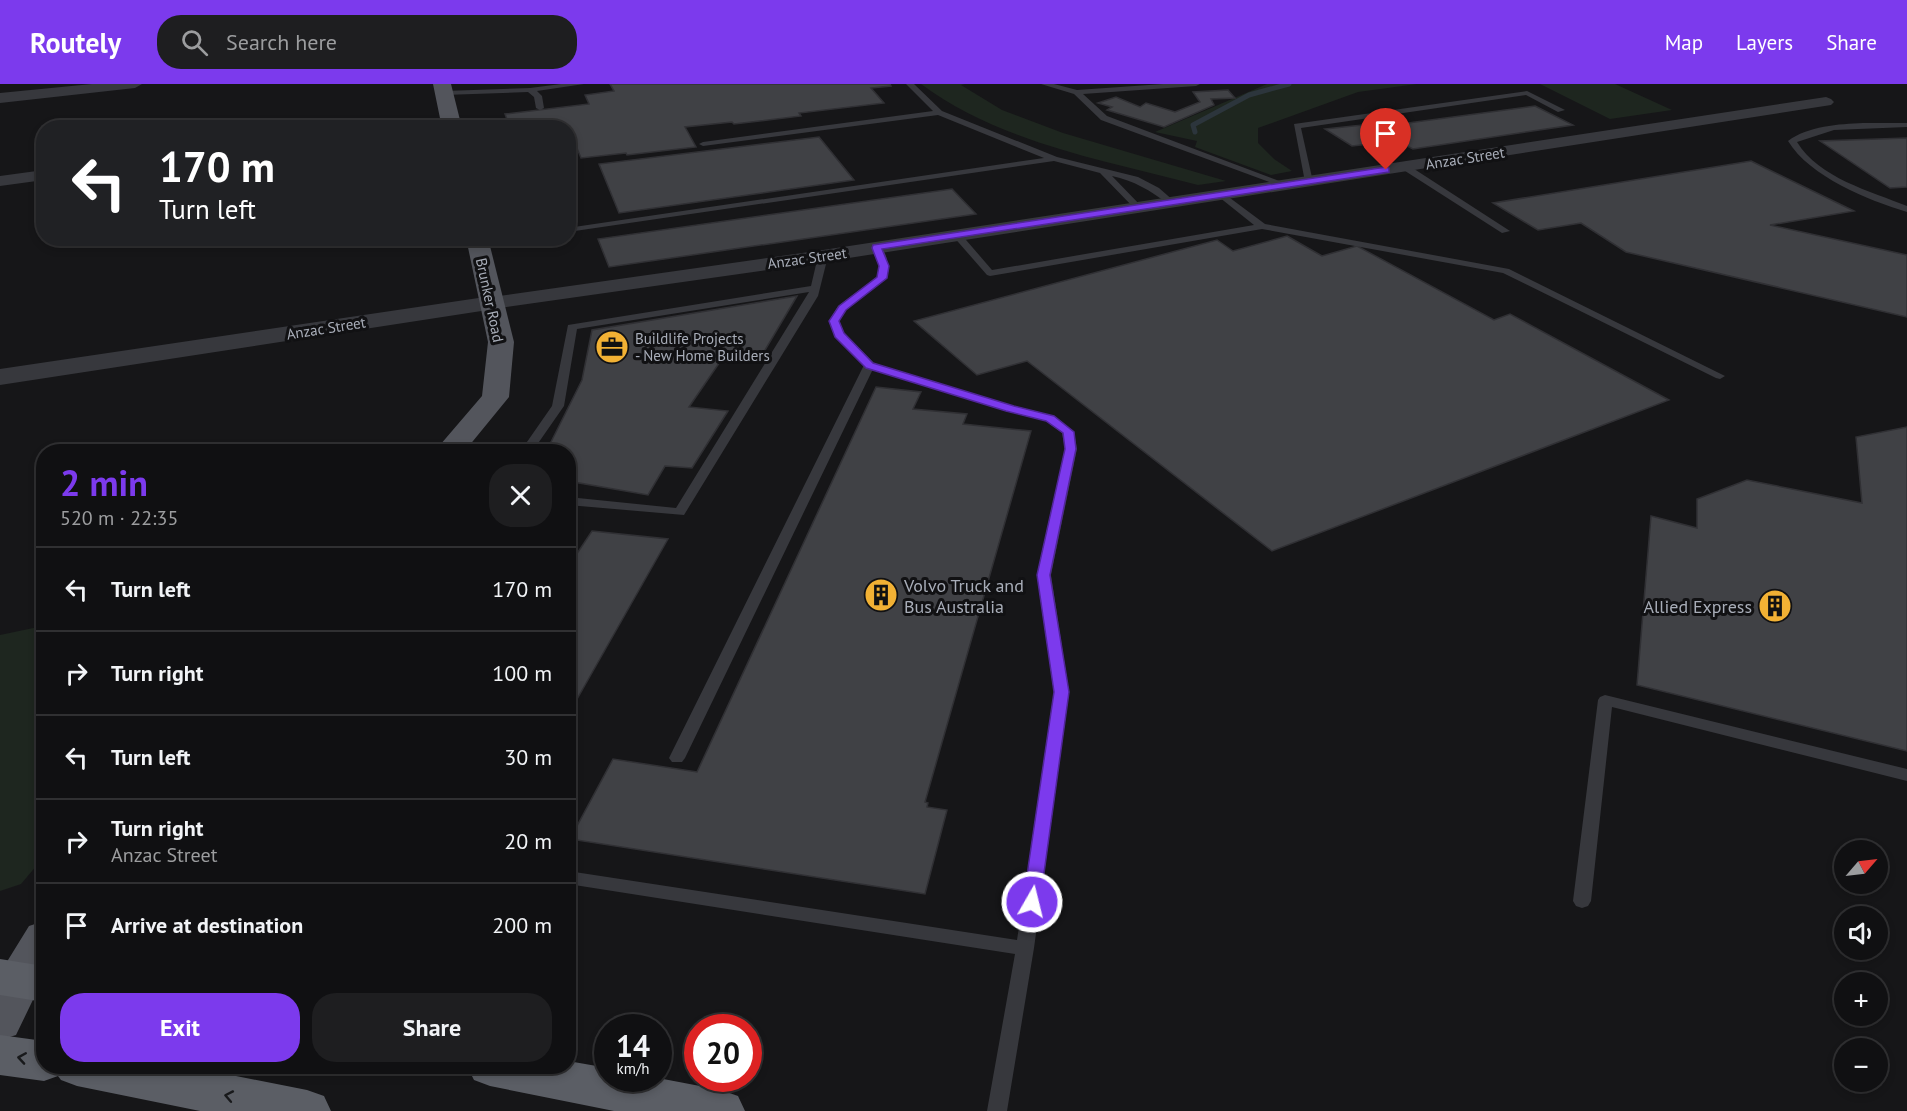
<!DOCTYPE html>
<meta charset="utf-8">
<style>
body{margin:0;font-family:"PT Sans",sans-serif;background:#1e1e20;color:#f1f3f6;height:100vh;display:flex;flex-direction:column;font-size:22px;white-space:nowrap}
*{box-sizing:border-box;margin:0}
p{font-size:20px;color:#9c9d9f}
.icon{flex:none;width:33px;height:33px;fill:none;stroke:currentColor;stroke-width:2;stroke-linecap:round;stroke-linejoin:round}
.map{position:relative;flex:1;overflow:hidden}
.side{position:absolute;left:36px;top:360px;width:540px;height:630px;display:flex;flex-direction:column;background:#101012;border-radius:24px;box-shadow:0 3px 9px #0003,0 0 0 2px #303032}
.side>*{flex:none}
.guide{position:absolute;left:36px;top:36px;width:540px;height:126px;border-radius:24px;box-shadow:0 3px 9px #0003,0 0 0 2px #303032;background:#202124;color:#fff;overflow:hidden}
.needle{width:39px;rotate:62deg}
.buttons{position:absolute;left:1834px;top:756px;display:grid;gap:12px}
.buttons a{display:grid;place-items:center;width:54px;height:54px;border-radius:50%;background:#101012;box-shadow:0 3px 9px #0003,0 0 0 2px #303032;font-size:30px}
.speed{position:absolute;left:594px;top:930px;display:flex;gap:12px;font-size:30px;font-weight:700;text-align:center}
.speed>*{display:grid;place-content:center;width:78px;height:78px;border-radius:50%;background:#101012;box-shadow:0 3px 9px #0003,0 0 0 2px #303032;line-height:1}
.speed small{font-size:15px;font-weight:400}
.speed .limit{border:9px solid #d22;background:#fff;color:#111}
.pin{position:absolute;display:grid;place-items:center;width:51px;height:51px;color:#fff;margin:-62px -26px;border-radius:50% 50% 50% 0;rotate:-45deg;box-shadow:0 0 6px #0007}
.pin .icon{rotate:45deg}
.me{position:absolute;width:66px;margin:-33px;rotate:8deg;stroke-linejoin:round;filter:drop-shadow(0 0 4px #0008)}
.turn{display:flex;align-items:center;gap:21px;height:126px;padding:0 24px;font-size:27px}
.turn .icon{width:78px;height:78px;stroke-width:2.5}
.turn b{display:block;font-size:42px;line-height:51px}
.round{display:grid;place-items:center;flex:none;width:63px;height:63px;border-radius:24px;background:#1e1e20}
.headline{display:flex;align-items:center;justify-content:space-between;height:102px;padding:0 24px}
h1{font-size:36px;font-weight:700;line-height:45px;color:#7c3aed}
.action{display:flex;gap:12px;margin-top:auto;padding:12px 24px}
.action a{flex:1;height:69px;border-radius:24px;background:#7c3aed;color:#fff;font-size:24px;font-weight:700;line-height:69px;text-align:center}
.action a+a{background:#1e1e20;color:#f1f3f6}
ul{padding:0;list-style:none}
li{display:flex;align-items:center;gap:18px;height:84px;padding:0 24px;border-top:2px solid #303032}
li div{flex:1}
li b{display:block;font-size:22px}
li em{font-style:normal}
header{display:flex;align-items:center;gap:36px;box-sizing:border-box;height:84px;padding:0 30px;background:#7c3aed;color:#fff}
header strong{font-size:28px}
nav{display:flex;gap:33px;margin-inline-start:auto;font-size:21px}
.search{width:420px;height:54px;background:#1e1e20;display:flex;align-items:center;gap:15px;box-sizing:border-box;padding:0 21px;border-radius:24px;color:#9c9d9f;font-size:22px}
.map>svg:first-child{display:block}
.green{fill:#1e261f}
.lines{fill:none;stroke-linecap:round;stroke-linejoin:round}
.stream{stroke:#2c353c;stroke-width:5}
.building{fill:#404145;stroke:#303034;stroke-width:1.5}
.service{fill:#37383d;fill-rule:evenodd}
.minor{fill:#37383d;fill-rule:evenodd}
.tertiary{fill:#37383d;fill-rule:evenodd}
.primary{fill:#53555c;fill-rule:evenodd}
.trunk{fill:#5b5e65;fill-rule:evenodd}
.oneway{stroke:#18191b}
.route{fill:#7c3aed;stroke:#51269a;stroke-width:1.5}
.labels{text-anchor:middle;dominant-baseline:central;stroke-width:6;stroke-linejoin:round;paint-order:stroke}
.far-street-label{font-size:15px;fill:#a8adb8;stroke:#111113}
.far-poi-label{font-size:15px;fill:#a8adb8;stroke:#111113;text-anchor:start}
.poi-label{font-size:18px;fill:#a8adb8;stroke:#111113;text-anchor:start}
</style>
<header>
<strong>Routely</strong>
<div class="search"><svg class="icon" aria-label="search" viewBox="0 0 24 24"><circle cx="10" cy="10" r="6"/><path d="M15 15l6 6"/></svg>Search here</div>
<nav><a>Map</a><a>Layers</a><a>Share</a></nav>
</header>
<div class="map">
<svg width="1907" height="1027" viewBox="0 0 1907 1027">
<rect width="100%" height="100%" fill="#161618"/>
<path class="green" d="M921,0H965L961,1L1002,26L1063,49L1226,97L1198,101C1103,76 1001,59 921,0Z
M1267,0H1417L1358,8L1258,44V59L1274,75L1292,87L1271,91L1195,63L1197,57L1155,48Z
M1540,0H1615L1672,26L1610,35Z
M43,542V774L21,800L0,807V551Z"/>
<g class="lines">
<path class="stream" d="M1195,48L1193,41L1249,11L1289,0"/>
</g>
<path class="building" d="M610,0H890L891,2L871,4L884,19L799,29L801,32L734,40L732,38L685,43L696,63L627,71L626,69L581,74L574,57H568V44H510L505,30L589,20L585,11L614,7Z
M1228,6L1235,14L1211,15L1214,21L1164,43L1107,26L1112,23L1098,19L1116,13L1140,23L1146,19L1175,28L1200,18L1193,8Z
M1535,22L1573,41L1413,65L1397,57L1352,62L1325,45L1372,40L1378,43Z
M819,53L854,96L619,129L599,80Z
M1907,54V103L1890,104L1820,57Z
M1751,77L1854,127L1770,141L1907,171V233L1626,168L1581,139L1538,146L1493,119Z
M952,105L976,130L609,183L598,155Z
M1287,152L1322,172L1357,162L1494,236L1510,230L1669,316L1272,467L1027,277L977,291L914,237L1217,156L1233,167Z
M797,212L761,273L726,269L689,323L728,327L692,384L665,382L648,411L568,397V368H546L582,296L592,246Z
M876,303L921,308L913,325L967,330L963,340L1031,347L925,718L928,719L927,723L947,726L925,810L570,755L613,675L697,688Z
M1907,343V667L1637,601L1651,432L1697,444V415L1747,396L1862,419L1856,353Z
M592,447L668,455L568,631V483Z"/>
<g class="lines">
<path class="service" d="M561,0H584L537,7L542,12L544,24L540,26L536,24L534,13L528,8L444,11L440,9L444,7L530,4Z
M906,0H914L942,27L1057,73L1138,93L1159,104L1175,118L1168,120C1150,106 1134,97 1112,92L1142,123L1135,125L1100,89L1054,77L568,148V137L574,143L1044,74L938,31L703,62L699,60L703,58L933,27Z
M1041,0H1054L1077,6L1163,0H1200L1196,2L1083,10L1107,32L1290,101L1283,103L1101,36L1074,10Z
M1527,7L1565,26L1558,28L1526,11L1301,44L1313,98L1309,101L1305,98L1294,40Z
M1863,39H1907V43L1834,46L1797,58C1819,94 1870,107 1907,122V128C1868,116 1810,93 1788,57C1808,42 1839,40 1863,39Z
M1402,81H1408L1510,147L1502,149L1402,85Z
M1222,108L1265,140L1509,185L1725,292L1720,295L1716,294L1503,189L1262,145L990,192L987,191L952,151L960,149L992,186L1254,141L1219,113L1218,111Z
M877,160C888,166 889,183 887,194L846,226L839,237L844,249L874,279L1013,322L1054,332L1074,348L1077,365L1051,491L1069,608L1034,864L1007,1027H987L1015,870L568,800V787L1017,856L1055,608L1037,491L1065,365L1062,349L1046,337L1006,327L873,285L685,674L682,678H672L669,674L864,281L835,252L829,237L838,222L877,193L879,182L872,163Z
M823,169L828,172L818,212L684,431L568,421V413L676,424L809,208L577,245L564,322L532,368H520L552,322L568,241L811,202L818,172Z
M1605,611L1907,685V697L1612,623L1591,817L1588,822L1582,824L1576,822L1573,817L1598,616L1600,613Z"/>
<path class="minor" d="M92,0H142L135,4L0,19V9Z
M1826,13L1831,15L1834,18L1831,21L823,178L492,225L485,223L482,219L485,215L492,213L823,166Z
M44,86V96L0,102V92Z"/>
<path class="tertiary" d="M492,212L501,214L504,219L501,224L0,301V285Z"/>
<path class="primary" d="M433,0H451L462,44H442Z
M466,154H488L514,258L509,313L464,368H434L482,312L488,258Z
M44,837V893L16,951L0,956V889L29,842Z"/>
<path class="trunk" d="M0,875L44,882V918L0,911Z
M0,951L44,957V982H186L307,1006L324,1012L331,1027H200L77,1002L61,996L58,992L44,997L0,991Z
M568,977L608,984V994H658L721,1006L738,1012L745,1027H614L490,1002L474,996L467,982H568Z"/>
</g>
<defs><path id="oneway-chevron" d="M-2-3.5L2.5 0L-2 3.5" fill="none" stroke-width="1.6" stroke-linecap="round" stroke-linejoin="round" transform="scale(1.5)"/></defs>
<g class="oneway">
<use href="#oneway-chevron" transform="translate(22 974) rotate(-171)"/>
<use href="#oneway-chevron" transform="translate(229 1012) rotate(-169)"/>
</g>
<path class="route" d="M1386,83L1389,84V88L882,165L889,182L887,194L846,226L839,237L844,249L873,279L1014,322L1054,332L1074,348L1076,365L1050,491L1069,608L1040,818L1038,823L1032,825L1026,823L1023,818L1054,608L1037,491L1065,365L1063,349L1046,337L1006,327L866,284L835,253L829,237L839,222L877,193L879,182L872,164L873,161Z"/>
<defs>
<g id="office-disc" transform="scale(1.725)"><circle r="9.5" fill="#f2b134" stroke="#111113"/><path d="M-6-3h4V-5.5h4V-3h4V5H-6ZM-1-4.5V-3h2v-1.5ZM-6 0V1H6V0Z" fill="#111"/></g>
<g id="building-disc" transform="scale(1.725)"><circle r="9.5" fill="#f2b134" stroke="#111113"/><path d="M-4-6H4V6H1V3H-1V6H-4ZM-2.5-4.3h1.7v1.8h-1.7ZM.8-4.3h1.7v1.8H.8ZM-2.5-1h1.7V.8h-1.7ZM.8-1h1.7V.8H.8Z" fill="#111"/></g>
</defs>
<g fill-rule="evenodd">
<use href="#office-disc" x="612" y="263"/>
<use href="#building-disc" x="881" y="511"/>
<use href="#building-disc" x="1775" y="522"/>
</g>
<g class="labels">
<g class="far-street-label">
<text transform="translate(1465 74) rotate(-9)">Anzac Street</text>
<text transform="translate(807 174) rotate(-8)">Anzac Street</text>
<text transform="translate(490 216) rotate(78)">Brunker Road</text>
<text transform="translate(326 244) rotate(-9)">Anzac Street</text>
</g>
<g class="far-poi-label">
<text x="635" y="254">Buildlife Projects<tspan x="635" dy="17">- New Home Builders</tspan></text>
</g>
<g class="poi-label">
<text x="904" y="501">Volvo Truck and<tspan x="904" dy="21">Bus Australia</tspan></text>
<text x="1752" y="522" text-anchor="end">Allied Express</text>
</g>
</g>
</svg>
<div class="buttons">
<a><svg class="needle" viewBox="-14 -14 28 28"><path d="M0-13l5 13h-10z" fill="#e53935"/><path d="M0 13l5-13h-10z" fill="#9c9d9f"/></svg></a>
<a><svg class="icon" aria-label="sound" viewBox="0 0 24 24"><path d="M4 9h4l5-4v14l-5-4H4zM17 9q2 3 0 6"/></svg></a>
<a>+</a>
<a>−</a>
</div>
<div class="speed"><div>14<small>km/h</small></div><div class="limit">20</div></div>
<div class="pin" style="left:1386px;top:86px;background:#d93025"><svg class="icon" aria-label="arrive" viewBox="0 0 24 24"><path d="M6 21V4h12l-3 4 3 4H6"/></svg></div>
<svg class="me" style="left:1032px;top:818px" viewBox="-20 -20 40 40"><circle r="17" fill="#7c3aed" stroke="#fff" stroke-width="3"/><path d="M0-11L8 9 0 5-8 9z" fill="#fff"/></svg>
<div class="guide">
<div class="turn"><svg class="icon" aria-label="left" viewBox="0 0 24 24"><path d="M17 20v-9H6M10 6l-5 5 5 5"/></svg><div><b>170 m</b>Turn left</div></div>
</div>
<section class="side">
<div class="headline"><div><h1>2 min</h1><p>520 m · 22:35</p></div><a class="round"><svg class="icon" aria-label="close" viewBox="0 0 24 24"><path d="M6 6l12 12M18 6L6 18"/></svg></a></div>
<ul>
<li><svg class="icon" aria-label="left" viewBox="0 0 24 24"><path d="M17 20v-9H6M10 6l-5 5 5 5"/></svg><div><b>Turn left</b></div><em>170 m</em></li>
<li><svg class="icon" aria-label="right" viewBox="0 0 24 24"><path d="M7 20v-9h11M14 6l5 5-5 5"/></svg><div><b>Turn right</b></div><em>100 m</em></li>
<li><svg class="icon" aria-label="left" viewBox="0 0 24 24"><path d="M17 20v-9H6M10 6l-5 5 5 5"/></svg><div><b>Turn left</b></div><em>30 m</em></li>
<li><svg class="icon" aria-label="right" viewBox="0 0 24 24"><path d="M7 20v-9h11M14 6l5 5-5 5"/></svg><div><b>Turn right</b><p>Anzac Street</p></div><em>20 m</em></li>
<li><svg class="icon" aria-label="arrive" viewBox="0 0 24 24"><path d="M6 21V4h12l-3 4 3 4H6"/></svg><div><b>Arrive at destination</b></div><em>200 m</em></li>
</ul>
<div class="action"><a>Exit</a><a>Share</a></div>
</section>
</div>
